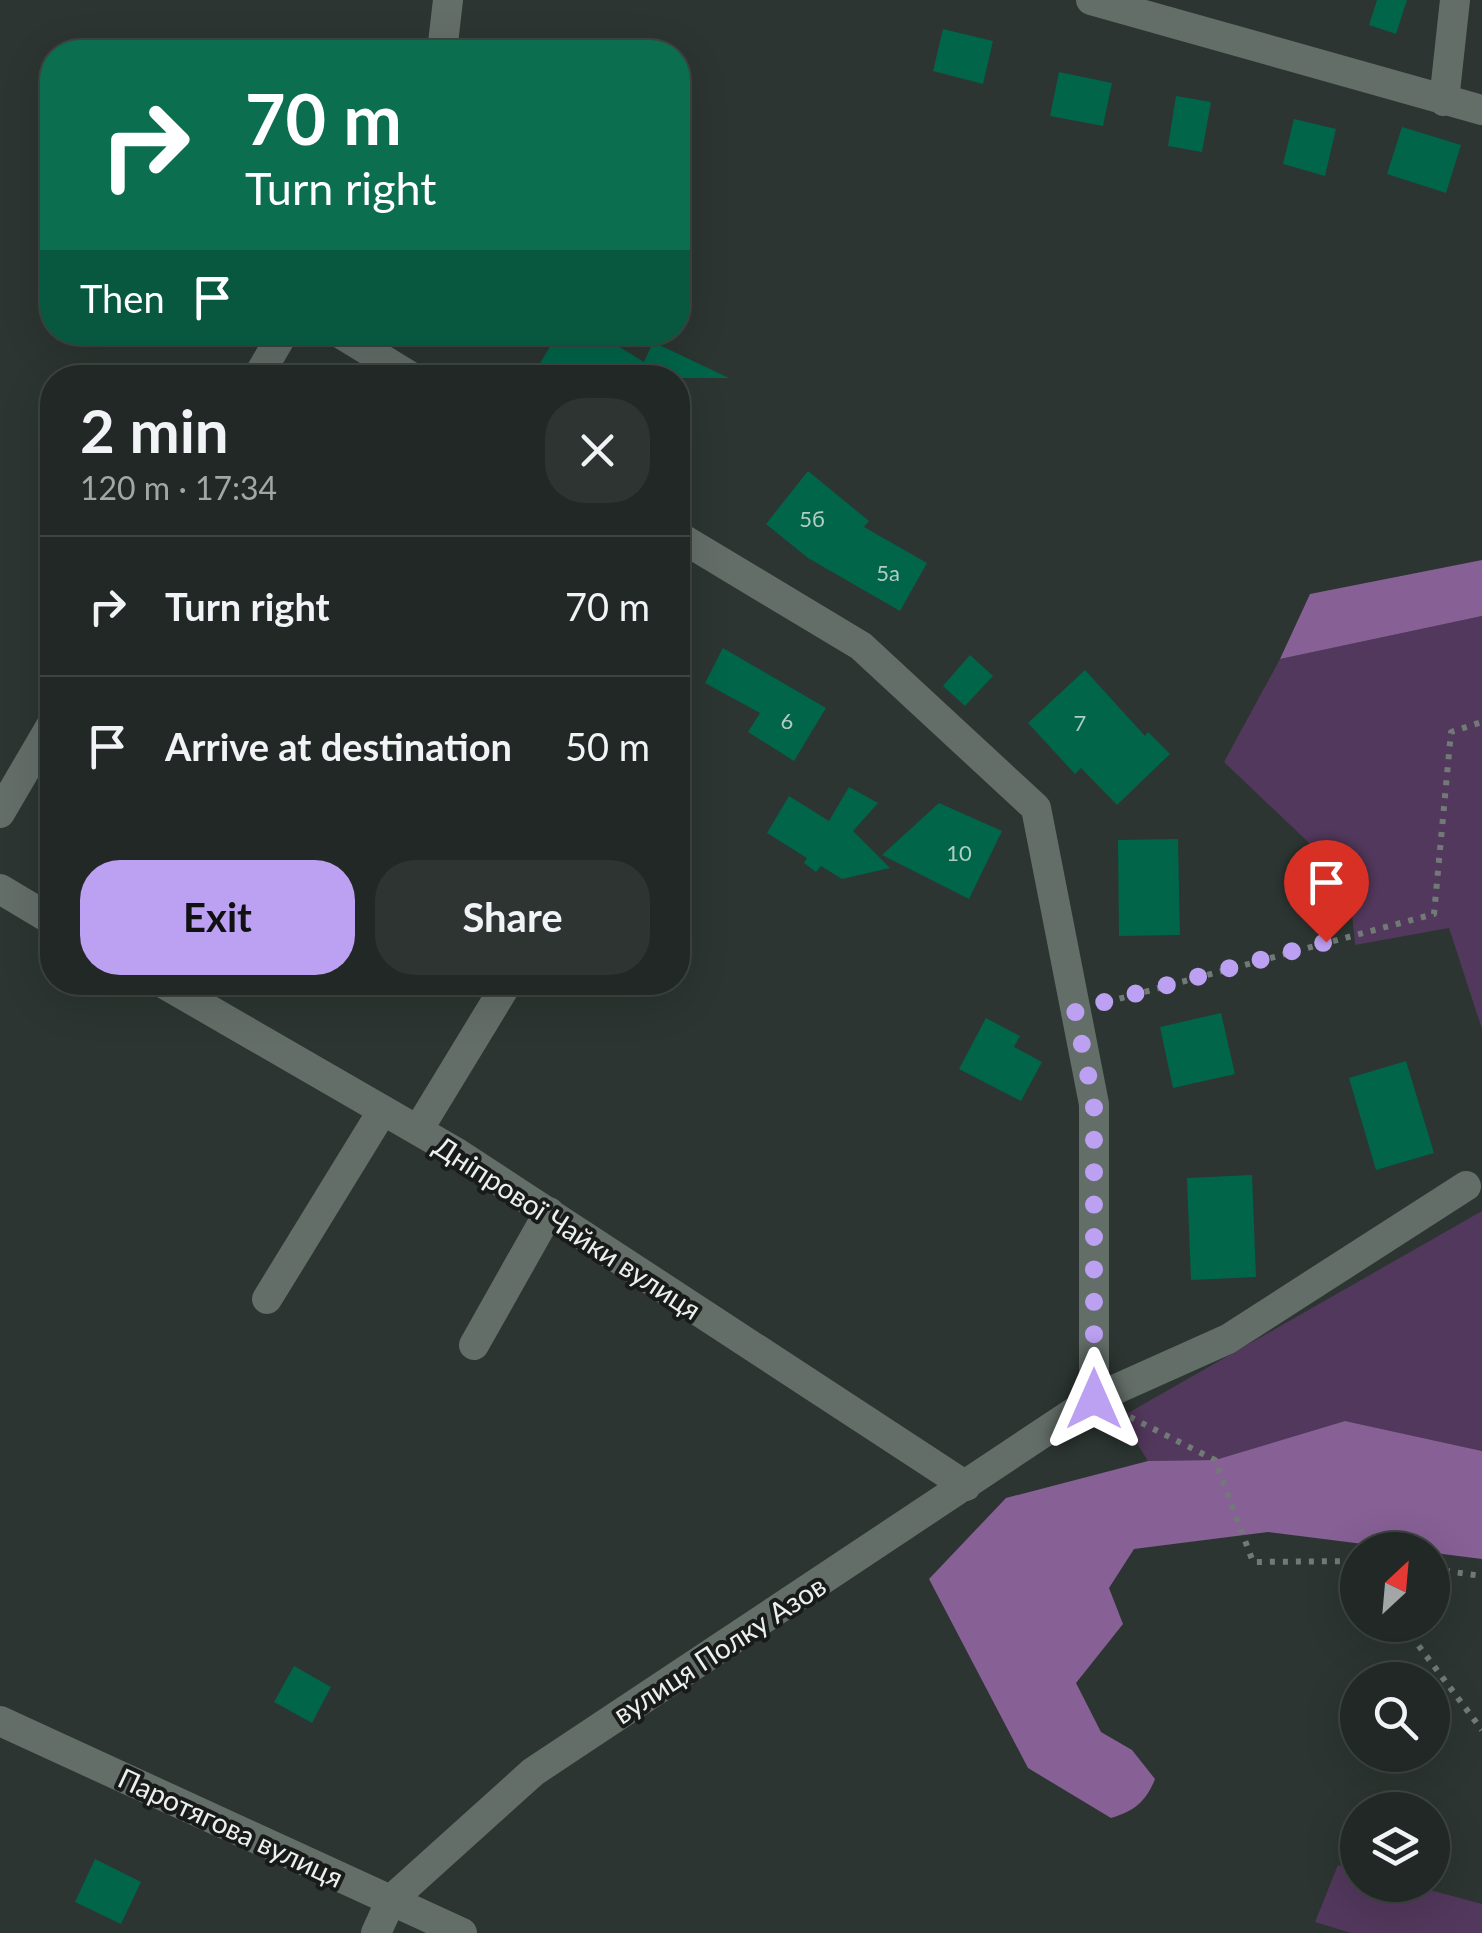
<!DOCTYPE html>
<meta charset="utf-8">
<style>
body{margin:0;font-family:Lato,sans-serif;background:#2d3432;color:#f1f3f6;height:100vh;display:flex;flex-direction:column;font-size:38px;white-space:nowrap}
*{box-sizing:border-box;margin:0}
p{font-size:32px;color:#a2a6a7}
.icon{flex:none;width:55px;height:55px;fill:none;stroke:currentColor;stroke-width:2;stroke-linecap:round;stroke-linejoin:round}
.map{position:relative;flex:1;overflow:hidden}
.panel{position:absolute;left:40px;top:365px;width:650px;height:630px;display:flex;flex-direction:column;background:#212825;border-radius:40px;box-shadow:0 10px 40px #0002,0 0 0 2px #3e4442}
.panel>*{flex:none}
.hud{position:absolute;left:40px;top:40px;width:650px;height:305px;border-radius:40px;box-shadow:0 10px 40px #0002,0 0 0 2px #3e4442;background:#0b6e4f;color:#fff;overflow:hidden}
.needle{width:65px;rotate:26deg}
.buttons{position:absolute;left:1340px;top:1532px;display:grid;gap:20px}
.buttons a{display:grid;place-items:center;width:110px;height:110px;border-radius:50%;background:#212825;box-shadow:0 10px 40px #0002,0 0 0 2px #3e4442;font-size:50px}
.pin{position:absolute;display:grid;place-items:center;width:85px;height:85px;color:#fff;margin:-102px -42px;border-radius:50% 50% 50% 0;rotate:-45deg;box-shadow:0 0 10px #0007}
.pin .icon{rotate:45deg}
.me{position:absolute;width:110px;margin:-55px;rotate:0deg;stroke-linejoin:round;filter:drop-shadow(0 0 8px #0008)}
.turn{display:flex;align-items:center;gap:35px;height:210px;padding:0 40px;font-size:45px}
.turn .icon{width:130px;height:130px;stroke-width:2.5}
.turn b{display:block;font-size:70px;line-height:85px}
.then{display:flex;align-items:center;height:95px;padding:0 40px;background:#0003;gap:20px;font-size:38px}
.round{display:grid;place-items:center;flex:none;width:105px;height:105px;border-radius:40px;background:#2d3432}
.head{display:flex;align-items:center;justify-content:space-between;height:170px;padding:0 40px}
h1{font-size:60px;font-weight:700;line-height:75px}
.action{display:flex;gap:20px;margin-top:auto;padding:20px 40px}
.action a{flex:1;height:115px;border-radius:40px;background:#bca0f2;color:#111;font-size:40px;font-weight:700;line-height:115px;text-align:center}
.action a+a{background:#2d3432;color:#f1f3f6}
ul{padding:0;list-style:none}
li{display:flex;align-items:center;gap:30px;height:140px;padding:0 40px;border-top:2px solid #3e4442}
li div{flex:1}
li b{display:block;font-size:38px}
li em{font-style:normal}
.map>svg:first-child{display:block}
.green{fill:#52385c}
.water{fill:#876096}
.building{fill:#01654a}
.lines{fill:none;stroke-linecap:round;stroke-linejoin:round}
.path{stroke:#727a77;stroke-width:6;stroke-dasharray:5 8;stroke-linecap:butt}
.minor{stroke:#646e69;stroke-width:30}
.route{stroke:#bca0f2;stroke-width:18;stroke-dasharray:0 32.4}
.labels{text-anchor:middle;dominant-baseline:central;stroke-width:8;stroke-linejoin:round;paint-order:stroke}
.number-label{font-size:22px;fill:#b0cdc4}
.street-label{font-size:28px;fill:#eaf0ed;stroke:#181b1a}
</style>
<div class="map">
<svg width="1482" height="1933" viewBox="0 0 1482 1933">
<rect width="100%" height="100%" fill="#2c3531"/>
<path class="green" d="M1482,616V1029L1449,928L1355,945L1349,881L1224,762L1280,659Z
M1482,1211V1451L1345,1421L1215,1460L1148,1461L1121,1417Z
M1338,1865L1357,1871L1358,1885H1411L1482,1904V1933H1351L1315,1922Z"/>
<path class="water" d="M1482,560V616L1280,659L1310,594Z
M1345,1421L1482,1451V1559L1268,1532L1134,1549L1109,1588L1123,1624L1076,1683L1101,1732L1132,1750L1155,1779C1146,1802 1134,1811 1111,1818L1028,1768L929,1579L1006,1498L1148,1461L1215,1460Z"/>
<path class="building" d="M1377,0H1407L1396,34L1369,25Z
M943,29L993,41L983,84L933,71Z
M1059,72L1112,83L1103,126L1050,116Z
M1176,96L1211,102L1202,152L1168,146Z
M1294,119L1336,129L1325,176L1283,164Z
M1402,127L1461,145L1446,193L1387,174Z
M559,332H595L644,362L653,342L729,378H531Z
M808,471L869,521L864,527L927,563L900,611L808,558L766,524Z
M723,648L826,708L794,761L748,732L760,713L705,683Z
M970,655L993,676L965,706L943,686Z
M1085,670L1145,736L1148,732L1170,754L1117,805L1081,768L1075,774L1028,723Z
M849,787L878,803L853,831L890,868L842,879L821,866L816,872L804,863L807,858L767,833L789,796L829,821Z
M939,803L1002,831L969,899L882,855Z
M1178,839L1180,935L1119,936L1118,840Z
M1221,1013L1235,1074L1173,1088L1160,1027Z
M986,1018L1020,1036L1014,1047L1042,1062L1021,1101L959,1069Z
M1406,1061L1434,1153L1376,1170L1349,1078Z
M1252,1175L1256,1277L1191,1280L1187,1178Z
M294,1666L331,1687L312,1723L274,1702Z
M95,1859L141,1882L121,1924L75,1902Z"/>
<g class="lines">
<path class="path" d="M1107,1002L1434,914L1451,732L1482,722
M1130,1417L1215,1460L1253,1562L1358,1561
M1432,1569L1482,1576
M1403,1625L1482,1730"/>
<path class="minor" d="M1091,0L1482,110
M442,52L448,0
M1444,101L1455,0
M338,332L413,378
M257,378L284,332
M678,536L861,646L1036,808L1094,1104V1399
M0,813L52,724
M0,889L52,920
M161,982L457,1153L966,1486
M418,1130L508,982
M267,1299L383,1110
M474,1345L549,1212
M0,1721L462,1933
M376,1933L391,1900L533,1772L1094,1399L1228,1339L1466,1186"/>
</g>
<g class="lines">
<path class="route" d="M1094,1399V1104L1075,1010L1326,942"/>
</g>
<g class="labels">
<g class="number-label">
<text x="812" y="518">5б</text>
<text x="888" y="572">5а</text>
<text x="787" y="720">6</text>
<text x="1080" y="722">7</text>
<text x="959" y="852">10</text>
</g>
<g class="street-label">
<text transform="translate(568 1227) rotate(33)">Дніпрової Чайки вулиця</text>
<text transform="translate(719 1649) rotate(-33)">вулиця Полку Азов</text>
<text transform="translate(231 1827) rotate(25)">Паротягова вулиця</text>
</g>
</g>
</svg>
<div class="buttons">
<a><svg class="needle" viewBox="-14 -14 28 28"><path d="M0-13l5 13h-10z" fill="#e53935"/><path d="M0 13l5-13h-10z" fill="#a2a6a7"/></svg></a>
<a><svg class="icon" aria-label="search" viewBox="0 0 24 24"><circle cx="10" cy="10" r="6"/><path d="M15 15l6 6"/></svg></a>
<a><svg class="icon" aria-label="layers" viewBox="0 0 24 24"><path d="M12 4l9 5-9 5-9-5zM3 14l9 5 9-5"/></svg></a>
</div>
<div class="pin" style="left:1326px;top:942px;background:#d93025"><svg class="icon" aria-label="arrive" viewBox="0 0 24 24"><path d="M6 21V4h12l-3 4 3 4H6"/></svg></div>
<svg class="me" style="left:1094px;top:1399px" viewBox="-20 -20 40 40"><path d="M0-17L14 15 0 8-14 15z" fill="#bca0f2" stroke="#fff" stroke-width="4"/></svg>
<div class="hud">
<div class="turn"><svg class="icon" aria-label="right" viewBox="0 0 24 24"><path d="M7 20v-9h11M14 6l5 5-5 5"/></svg><div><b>70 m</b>Turn right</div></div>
<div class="then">Then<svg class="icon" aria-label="arrive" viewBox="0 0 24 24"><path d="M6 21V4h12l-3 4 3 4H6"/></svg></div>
</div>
<section class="panel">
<div class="head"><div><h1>2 min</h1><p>120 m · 17:34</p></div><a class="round"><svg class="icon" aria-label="close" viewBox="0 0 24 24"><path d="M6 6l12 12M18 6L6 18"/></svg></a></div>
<ul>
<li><svg class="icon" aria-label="right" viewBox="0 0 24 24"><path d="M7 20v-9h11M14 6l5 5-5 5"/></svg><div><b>Turn right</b></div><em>70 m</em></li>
<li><svg class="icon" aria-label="arrive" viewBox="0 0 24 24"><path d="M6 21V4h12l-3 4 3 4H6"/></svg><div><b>Arrive at destination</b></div><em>50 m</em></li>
</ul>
<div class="action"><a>Exit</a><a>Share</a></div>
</section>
</div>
